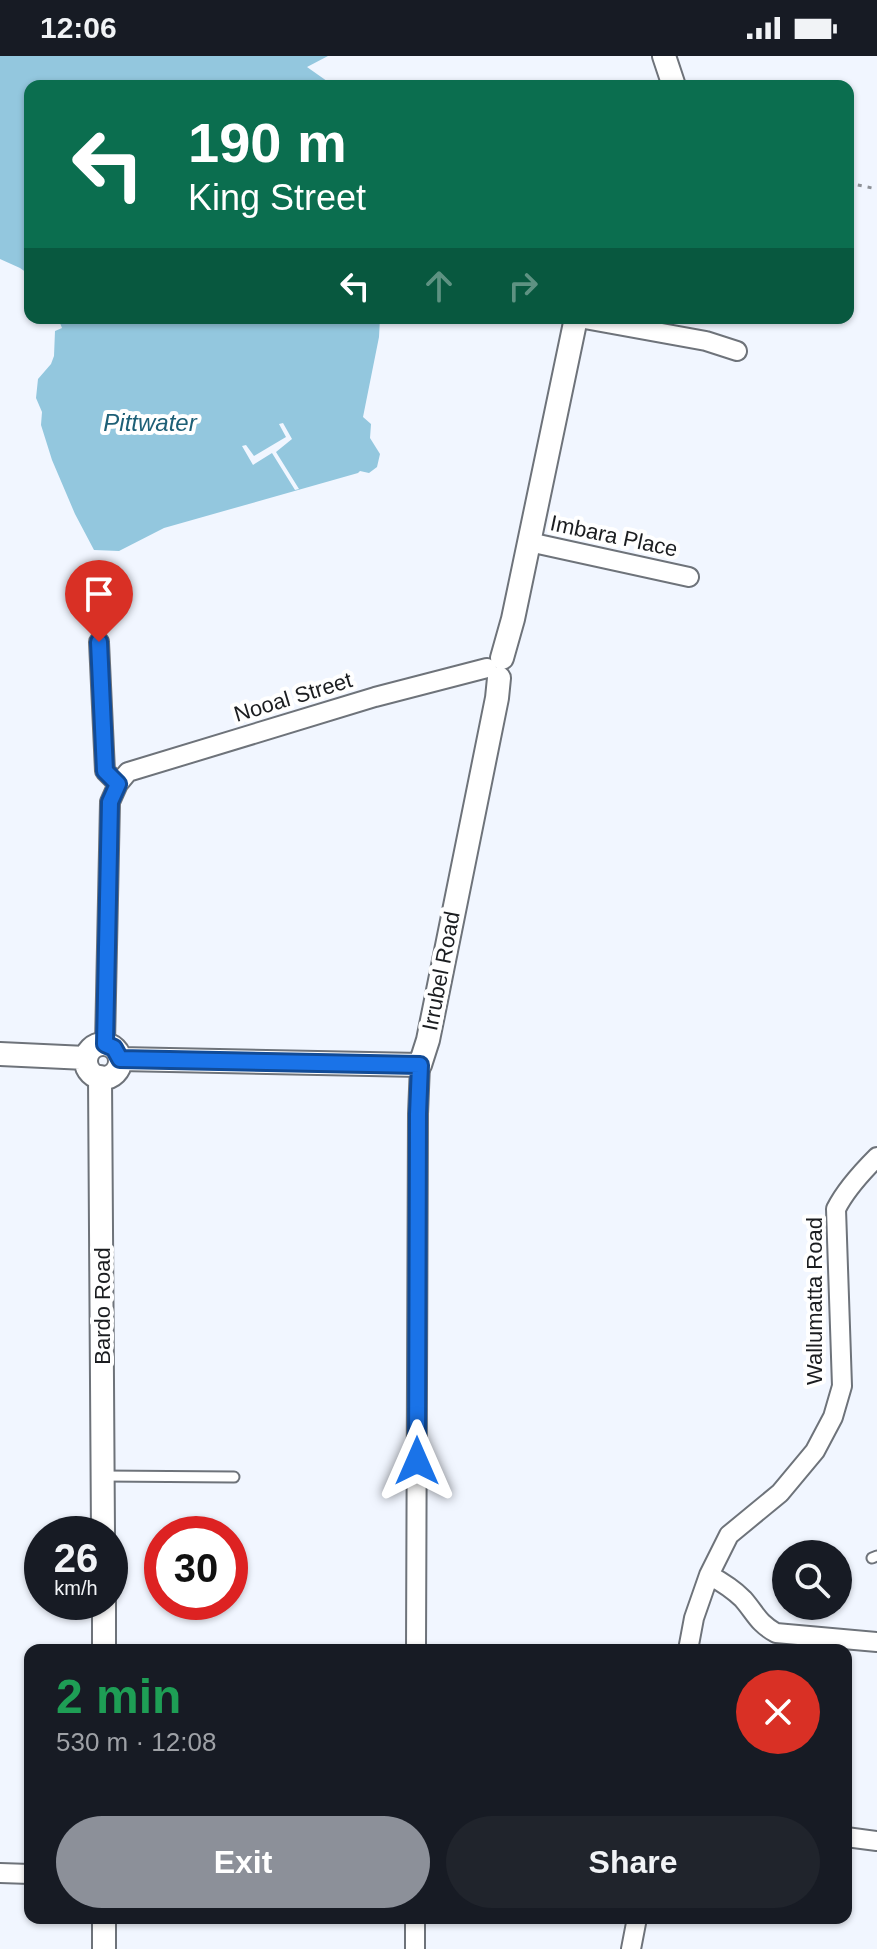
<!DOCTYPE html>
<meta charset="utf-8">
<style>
body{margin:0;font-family:Helvetica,sans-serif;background:#20242c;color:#f1f3f6;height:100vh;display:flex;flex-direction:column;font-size:30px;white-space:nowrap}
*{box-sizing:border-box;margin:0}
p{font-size:26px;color:#9ea1a6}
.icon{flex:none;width:44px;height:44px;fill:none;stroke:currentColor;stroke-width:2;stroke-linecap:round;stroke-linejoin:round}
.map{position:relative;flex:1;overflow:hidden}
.panel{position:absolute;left:24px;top:1588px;width:828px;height:280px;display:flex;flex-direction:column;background:#171b24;border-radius:16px;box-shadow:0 2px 6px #0004}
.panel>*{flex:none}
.banner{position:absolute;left:24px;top:24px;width:830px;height:244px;border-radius:16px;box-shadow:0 2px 6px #0004;background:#0b6e4f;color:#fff;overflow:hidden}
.buttons{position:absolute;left:772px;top:1484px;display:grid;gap:16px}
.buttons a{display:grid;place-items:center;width:80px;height:80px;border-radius:50%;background:#171b24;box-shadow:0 2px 6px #0004;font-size:40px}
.speed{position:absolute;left:24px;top:1460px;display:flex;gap:16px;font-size:40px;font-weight:700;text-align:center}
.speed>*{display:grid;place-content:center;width:104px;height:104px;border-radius:50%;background:#171b24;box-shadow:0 2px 6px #0004;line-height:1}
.speed small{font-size:20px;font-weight:400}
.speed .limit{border:12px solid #d22;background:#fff;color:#111}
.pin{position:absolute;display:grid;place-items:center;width:68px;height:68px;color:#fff;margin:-82px -34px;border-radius:50% 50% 50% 0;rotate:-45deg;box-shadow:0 0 8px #0007}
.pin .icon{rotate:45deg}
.me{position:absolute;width:88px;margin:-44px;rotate:0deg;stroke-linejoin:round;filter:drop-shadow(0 0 6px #0008)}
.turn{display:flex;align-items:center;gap:28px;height:168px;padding:0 32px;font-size:36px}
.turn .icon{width:104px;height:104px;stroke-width:2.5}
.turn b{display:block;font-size:56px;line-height:68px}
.lanes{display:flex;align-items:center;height:76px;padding:0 32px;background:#0003;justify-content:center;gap:40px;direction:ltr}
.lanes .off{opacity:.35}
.round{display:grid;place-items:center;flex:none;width:84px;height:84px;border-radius:42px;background:#20242c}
.head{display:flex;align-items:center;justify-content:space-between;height:136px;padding:0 32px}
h1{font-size:48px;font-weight:800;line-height:60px;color:#1e9e55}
.action{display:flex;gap:16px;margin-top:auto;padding:16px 32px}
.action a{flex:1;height:92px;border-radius:48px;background:#8c9099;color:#fff;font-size:32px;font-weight:800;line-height:92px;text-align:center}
.action a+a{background:#20242c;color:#f1f3f6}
.status{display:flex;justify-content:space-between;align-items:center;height:56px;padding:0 40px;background:#171b24;direction:ltr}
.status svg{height:22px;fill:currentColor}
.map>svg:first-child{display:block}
.water{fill:#93c7de}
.pier{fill:#f1f6ff}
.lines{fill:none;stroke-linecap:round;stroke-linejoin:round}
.service-casing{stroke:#6e737a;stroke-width:13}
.minor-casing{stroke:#6e737a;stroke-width:22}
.tertiary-casing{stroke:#6e737a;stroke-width:26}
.path{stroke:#8e9298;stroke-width:3;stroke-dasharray:4 6;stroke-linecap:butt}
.service{stroke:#fff;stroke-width:9}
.minor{stroke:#fff;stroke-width:18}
.tertiary{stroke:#fff;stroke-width:22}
.route-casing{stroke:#114b97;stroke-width:20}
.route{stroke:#1a73e8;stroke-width:14}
.labels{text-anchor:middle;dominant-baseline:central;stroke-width:8;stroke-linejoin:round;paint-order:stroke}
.street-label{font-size:22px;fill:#1b1d20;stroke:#fff}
.water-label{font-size:24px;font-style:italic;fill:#1d5f76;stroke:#fff}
</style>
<div class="status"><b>12:06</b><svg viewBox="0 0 49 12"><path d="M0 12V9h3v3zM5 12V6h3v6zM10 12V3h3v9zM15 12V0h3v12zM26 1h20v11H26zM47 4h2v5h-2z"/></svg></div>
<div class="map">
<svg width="877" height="1893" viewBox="0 0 877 1893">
<rect width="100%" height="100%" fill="#f1f6ff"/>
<path class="water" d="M0,0H328L307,11L334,30H30V219L20,212L0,203Z
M58,262H380L379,281L363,361L371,368L370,382L380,398L377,411L369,417L360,415L358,417L164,472L119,495L94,494L75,458L52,404L41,369L42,356L36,342L38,323L51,308L54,300L55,275L62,272Z"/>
<path class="pier" d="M283,367L292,383L276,396L299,433L295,434L272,397L253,409L242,390L246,389L254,400L286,381L279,368Z"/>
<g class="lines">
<g class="service-casing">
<path id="service" d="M103,1420L234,1421
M872,1502L877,1500"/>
</g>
<g class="minor-casing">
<path id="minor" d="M579,262L706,285L737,295
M529,486L689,521
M99,586L105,715L118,728
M105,988L110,746L118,728L128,716L375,641L487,612
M709,1519C722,1526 733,1533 743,1543C756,1558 758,1567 776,1577L877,1586
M416,1594L418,1058L420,1009
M688,1594L694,1562L709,1519L729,1479L780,1437L815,1395L833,1361L842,1330L836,1153C846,1133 862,1116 877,1101
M846,1781L877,1785
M0,1817L30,1818
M415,1893V1862
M631,1893L637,1862"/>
</g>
<g class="tertiary-casing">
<path id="tertiary" d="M664,0L674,30
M502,602L513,563L576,262
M86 1005a17 17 0 1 1 34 0a17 17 0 1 1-34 0Z
M0,998L86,1002
M120,1003L420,1009L428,984L497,642L499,622
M100,1021L103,1478
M104,1546V1594
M104,1862V1893"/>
</g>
<path class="path" d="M848,127L877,133"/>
<use href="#service" class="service"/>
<use href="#minor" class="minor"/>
<use href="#tertiary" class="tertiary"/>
</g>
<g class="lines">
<g class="route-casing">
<path id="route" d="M99,586L105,715L118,728L110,746L105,988L114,992L120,1003L420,1009L418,1058L417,1405"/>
</g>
<use href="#route" class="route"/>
</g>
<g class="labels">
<g class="street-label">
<text transform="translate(614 480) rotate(12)">Imbara Place</text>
<text transform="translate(293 641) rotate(-17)">Nooal Street</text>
<text transform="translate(441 915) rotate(-79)">Irrubel Road</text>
<text transform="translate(814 1245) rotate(-90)">Wallumatta Road</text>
<text transform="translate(102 1250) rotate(-90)">Bardo Road</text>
</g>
<g class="water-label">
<text x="150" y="366">Pittwater</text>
</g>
</g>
</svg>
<div class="buttons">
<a><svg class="icon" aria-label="search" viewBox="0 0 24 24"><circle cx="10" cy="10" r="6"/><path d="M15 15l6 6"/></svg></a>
</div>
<div class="speed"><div>26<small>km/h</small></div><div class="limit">30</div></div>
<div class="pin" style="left:99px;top:586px;background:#d93025"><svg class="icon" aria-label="arrive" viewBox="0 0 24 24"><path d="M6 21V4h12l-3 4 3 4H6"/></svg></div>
<svg class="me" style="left:417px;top:1405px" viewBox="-20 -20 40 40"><path d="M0-17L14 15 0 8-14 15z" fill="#1a73e8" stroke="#fff" stroke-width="4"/></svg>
<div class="banner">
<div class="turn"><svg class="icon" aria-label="left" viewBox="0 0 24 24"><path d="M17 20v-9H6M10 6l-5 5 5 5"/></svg><div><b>190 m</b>King Street</div></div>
<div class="lanes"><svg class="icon" aria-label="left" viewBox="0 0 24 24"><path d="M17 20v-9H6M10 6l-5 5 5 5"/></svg><svg class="icon off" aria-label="ahead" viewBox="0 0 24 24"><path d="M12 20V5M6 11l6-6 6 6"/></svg><svg class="icon off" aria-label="right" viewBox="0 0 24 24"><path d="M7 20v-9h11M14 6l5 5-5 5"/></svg></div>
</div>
<section class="panel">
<div class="head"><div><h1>2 min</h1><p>530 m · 12:08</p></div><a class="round" style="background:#d93025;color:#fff"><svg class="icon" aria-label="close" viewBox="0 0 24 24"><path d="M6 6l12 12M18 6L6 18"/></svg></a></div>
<div class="action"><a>Exit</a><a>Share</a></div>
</section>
</div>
